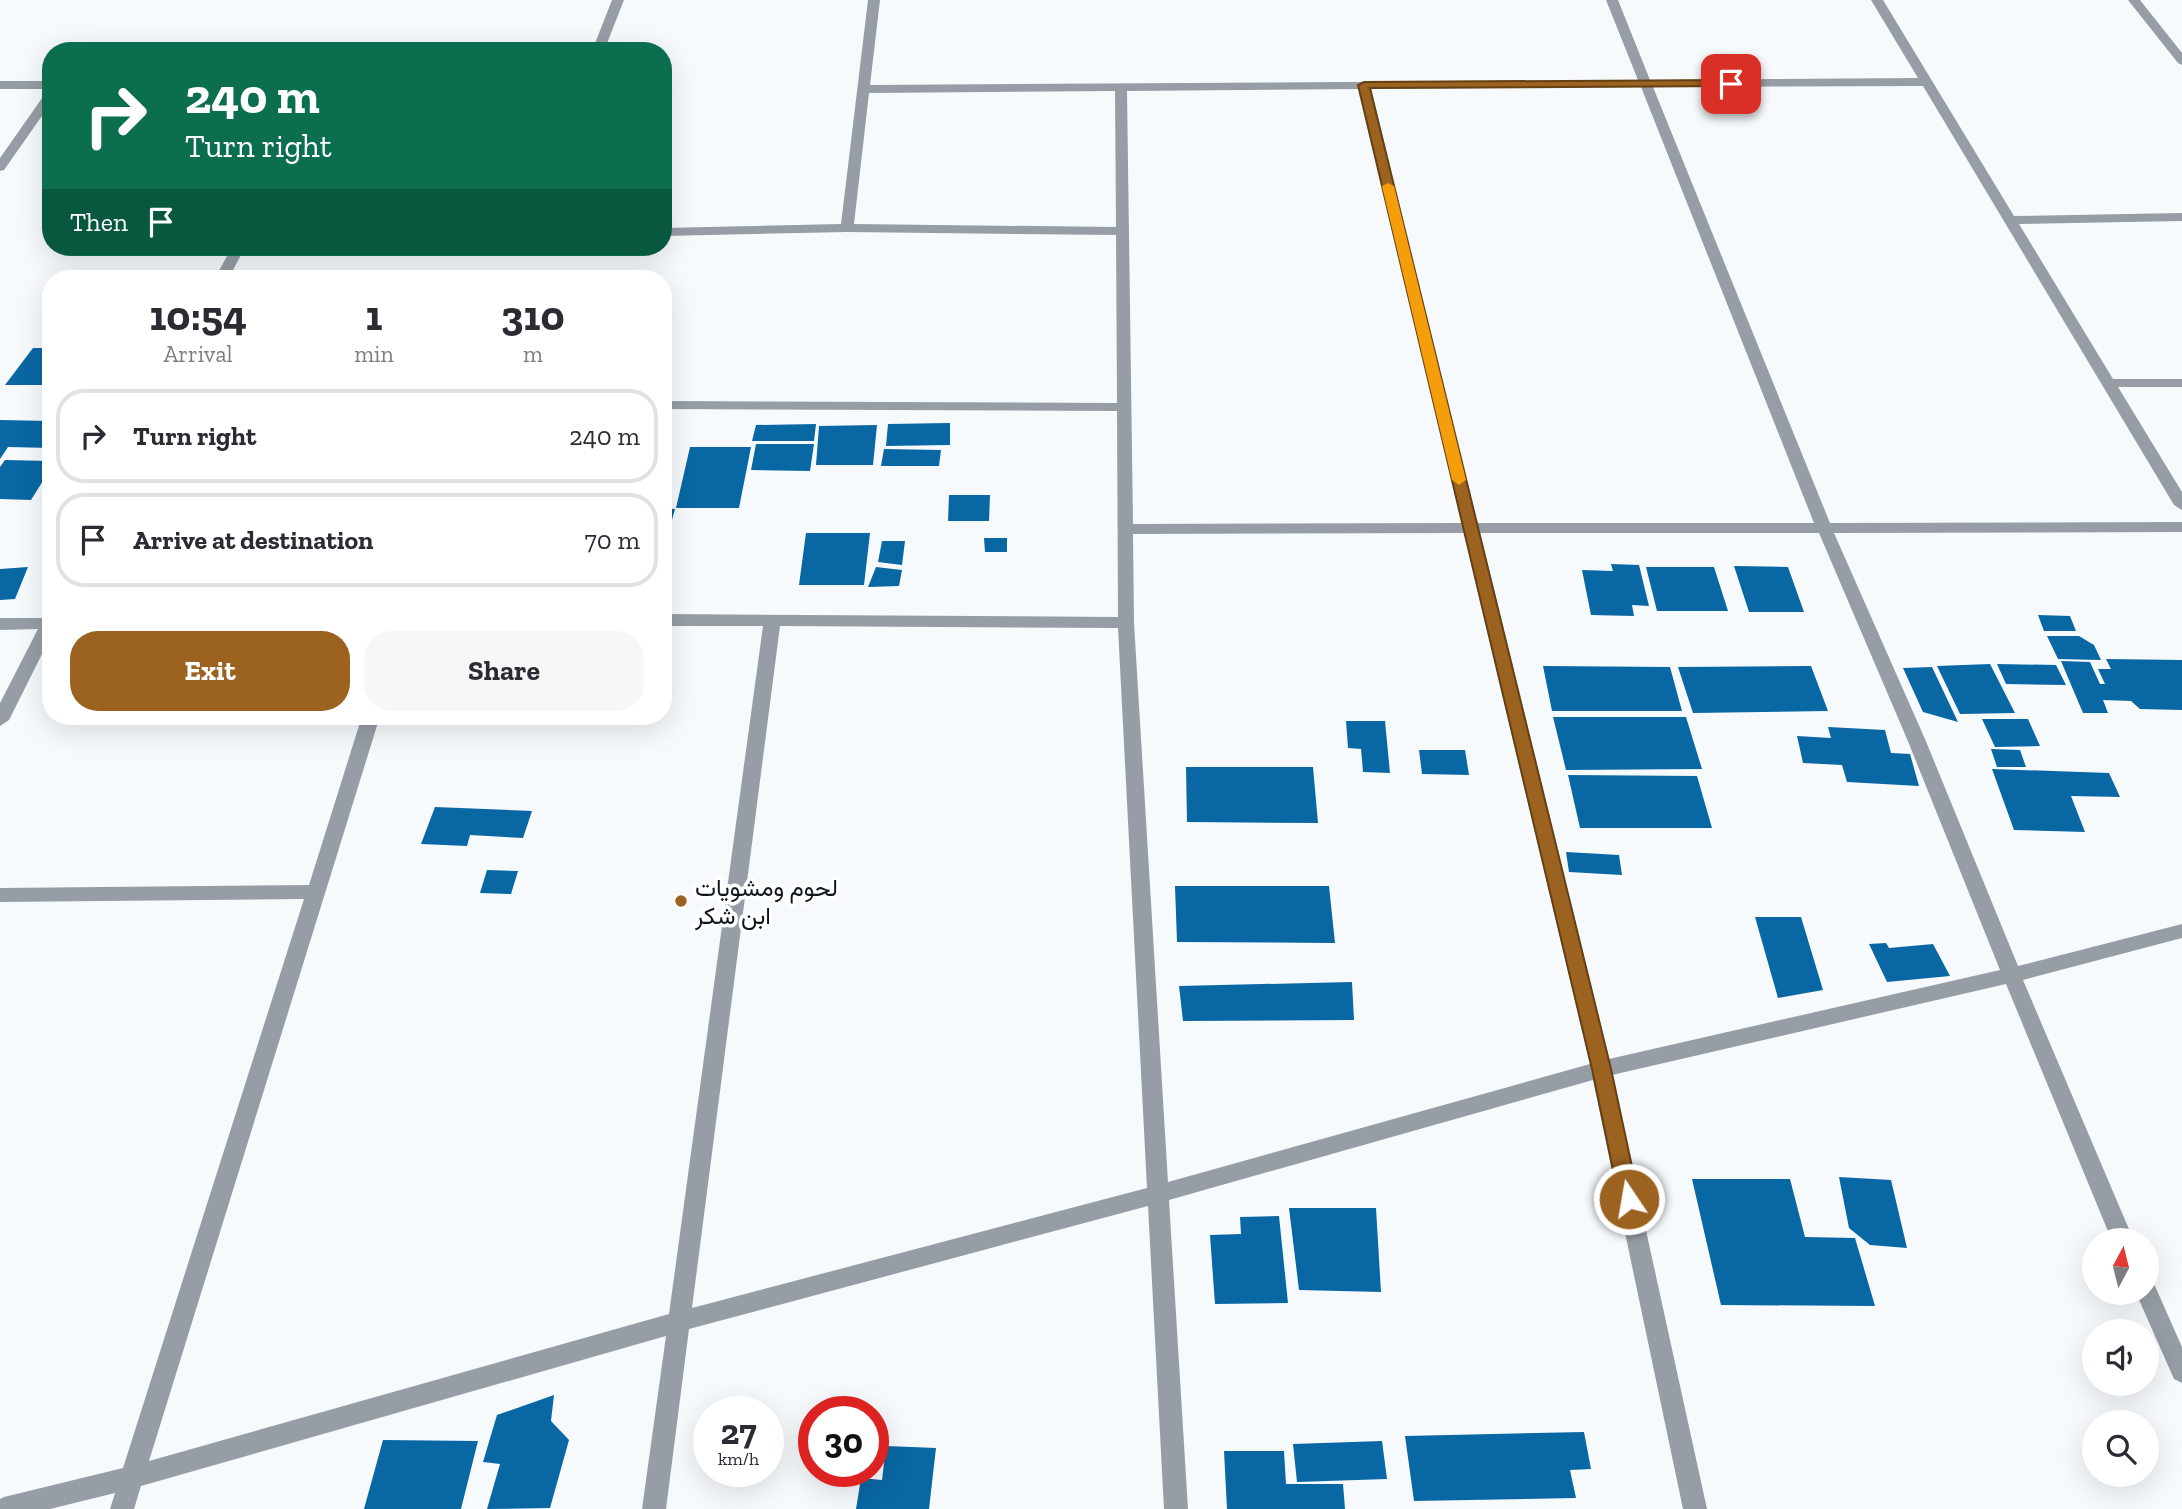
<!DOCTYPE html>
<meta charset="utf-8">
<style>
body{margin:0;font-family:"Zilla Slab",Vazirmatn,serif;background:#f7f7f7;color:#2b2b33;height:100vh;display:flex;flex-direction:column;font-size:26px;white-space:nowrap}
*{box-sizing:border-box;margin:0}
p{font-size:23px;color:#7c7c81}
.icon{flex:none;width:38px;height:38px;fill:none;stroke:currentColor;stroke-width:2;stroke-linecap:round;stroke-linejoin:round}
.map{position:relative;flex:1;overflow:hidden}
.drawer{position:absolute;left:42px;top:270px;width:630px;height:455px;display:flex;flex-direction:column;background:#fff;border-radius:28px;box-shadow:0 7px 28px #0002}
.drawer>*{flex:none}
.banner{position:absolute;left:42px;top:42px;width:630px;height:214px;border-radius:28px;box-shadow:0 7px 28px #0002;background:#0b6e4f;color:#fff;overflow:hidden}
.needle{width:46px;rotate:7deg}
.buttons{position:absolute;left:2082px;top:1228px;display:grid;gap:14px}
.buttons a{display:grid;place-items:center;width:77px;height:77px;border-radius:50%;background:#fff;box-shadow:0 7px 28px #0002;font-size:35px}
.speed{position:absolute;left:693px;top:1396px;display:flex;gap:14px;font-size:35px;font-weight:700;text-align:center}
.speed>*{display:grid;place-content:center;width:91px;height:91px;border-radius:50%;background:#fff;box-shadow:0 7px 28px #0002;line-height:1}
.speed small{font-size:18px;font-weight:400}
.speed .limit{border:10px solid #d22;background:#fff;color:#111}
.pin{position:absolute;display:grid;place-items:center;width:60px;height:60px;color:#fff;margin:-30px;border-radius:14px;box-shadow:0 4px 10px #0006}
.me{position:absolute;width:77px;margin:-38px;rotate:348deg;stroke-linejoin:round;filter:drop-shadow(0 0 5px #0008)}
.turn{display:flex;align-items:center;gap:24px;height:147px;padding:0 28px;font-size:32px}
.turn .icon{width:91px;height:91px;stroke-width:2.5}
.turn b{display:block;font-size:49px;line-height:60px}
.then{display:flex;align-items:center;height:66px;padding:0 28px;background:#0003;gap:14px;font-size:26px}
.eta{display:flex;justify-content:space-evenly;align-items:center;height:119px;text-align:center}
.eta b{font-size:42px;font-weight:700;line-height:49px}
.action{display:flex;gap:14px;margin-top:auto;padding:14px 28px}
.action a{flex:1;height:80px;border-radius:28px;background:#9b6220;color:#fff;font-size:28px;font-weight:700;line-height:80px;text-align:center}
.action a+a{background:#f7f7f7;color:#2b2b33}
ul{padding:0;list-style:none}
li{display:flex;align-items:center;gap:21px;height:94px;margin:0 14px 10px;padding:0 14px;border:4px solid #e1e1e2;border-radius:28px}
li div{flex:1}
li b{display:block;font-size:26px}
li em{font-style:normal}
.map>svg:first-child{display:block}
.building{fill:#0967a3}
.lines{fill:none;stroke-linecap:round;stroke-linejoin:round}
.street{fill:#969da4;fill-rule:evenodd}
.route{fill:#9b6220;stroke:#654015;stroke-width:2}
.slow{fill:#f59e0b}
.poi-dot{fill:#9b6220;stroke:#fff;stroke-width:2.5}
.labels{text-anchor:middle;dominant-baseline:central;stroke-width:7;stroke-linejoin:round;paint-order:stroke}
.poi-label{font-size:24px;fill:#10171c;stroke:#fff;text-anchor:start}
</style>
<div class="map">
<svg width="2182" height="1509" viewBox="0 0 2182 1509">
<rect width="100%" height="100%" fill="#f6fafd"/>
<path class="building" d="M33,348H51V385H5Z
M0,420L51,421V448L8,447L0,459Z
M950,423V445L886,446L888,424Z
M816,424L814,441H752L756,425Z
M877,425L873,465H816L819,426Z
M756,444H814L810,471L751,470Z
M690,447H751L739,508H676Z
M884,449L941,450L939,466H881Z
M5,460L51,461V468L31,500L0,499V467Z
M949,495H990L989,521H948Z
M663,508L675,509L664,549H663Z
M806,533H870L864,585H799Z
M984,538H1007V552H985Z
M882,541H905L902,565L878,562Z
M1611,564L1639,565L1649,606L1632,605L1634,616L1591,615L1582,570L1613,571Z
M1734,566L1788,567L1804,612H1749Z
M28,567L15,599L0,600V569Z
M876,567L902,570L899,586L868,587Z
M1646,567H1714L1728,611H1657Z
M2038,615L2070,616L2076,631H2044Z
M2047,636H2079L2094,645L2101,660L2058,659Z
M2106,659L2182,660V710L2140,709L2131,701L2103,700L2108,713H2083L2061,661L2090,662L2100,684H2105L2098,669H2111Z
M1990,664L2015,713L1960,714L1937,666Z
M1997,664L2056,665L2066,685L2006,684Z
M1543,666L1670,667L1682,711H1552Z
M1811,666L1828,711L1693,713L1678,667Z
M1932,667L1958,722L1923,712L1903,668Z
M1553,717H1686L1702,769L1566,770Z
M1982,719H2028L2040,746L1995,747Z
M1346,721H1385L1390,773L1363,772L1361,749L1348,748Z
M1828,727L1885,730L1891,753L1910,754L1919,786L1847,782L1842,765L1803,763L1797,736L1831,738Z
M1991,749L2020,750L2026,767H1997Z
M1419,750H1465L1469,775L1422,774Z
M1186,767H1313L1318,823L1187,822Z
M1992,769L2109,773L2120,797L2071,796L2085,832L2014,830Z
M1568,775L1697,776L1712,828H1580Z
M435,807L532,811L523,838L470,835L467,846L421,844Z
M1566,852L1619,855L1622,875L1569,872Z
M487,870L518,871L511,894L480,893Z
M1175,886H1329L1335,943L1177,942Z
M1755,917H1801L1823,990L1778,998Z
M1886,943L1889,948L1933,944L1950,976L1887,982L1869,944Z
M1352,982L1354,1020L1183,1021L1179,986Z
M1839,1177L1891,1180L1907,1248L1870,1245L1849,1228Z
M1692,1179H1790L1805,1237L1855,1238L1875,1306L1721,1305Z
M1289,1208H1376L1381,1292L1299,1290Z
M1279,1216L1288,1303L1215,1304L1210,1235L1241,1234L1240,1217Z
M554,1395L551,1421L569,1440L550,1508L487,1509L500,1464L483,1462L497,1415Z
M1584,1432L1591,1469L1570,1470L1576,1498L1414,1501L1405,1436Z
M383,1440L478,1441L461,1509H364Z
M1382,1441L1387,1479L1297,1482L1293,1444Z
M886,1446L936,1448L929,1509H856L861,1478L882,1480Z
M1224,1451H1284L1286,1484H1343L1345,1509H1227Z"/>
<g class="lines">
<path class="street" d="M612,0H624L604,51H592Z
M868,0H880L870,85L1638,80L1606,0H1618L1650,80L1918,78L1871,0H1883L2014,216L2182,213V221L2019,224L2113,379H2182V387H2118L2182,492V510L2174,505L1923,86L1653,87L1830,523L2182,522V532L1834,533L1925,739L2018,966L2182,924V938L2023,980L2134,1241H2112L2006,984L1612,1075L1707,1509H1683L1593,1080L1169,1200L1188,1509H1164L1148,1206L689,1329L666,1509H642L666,1336L141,1486L134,1509H110L115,1493L50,1509H0V1499L4,1497L123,1468L304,899L0,902V888L309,885L362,716H380L149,1461L669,1314L763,626H663V614L1118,617L1117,411L663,409V401L1117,403L1116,235L847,232L663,236V228L841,224ZM1641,87L1814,523H1477L1371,89ZM1359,89L1462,523L1133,524L1127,91ZM1115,91L1116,227L854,224L869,93ZM1464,533L1590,1064L1168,1182L1134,623L1133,534ZM1480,533H1819L1907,739L2000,970L1609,1059ZM780,626L1118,628L1147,1188L692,1308Z
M2128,0H2140L2182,53V65L2178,63Z
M0,81H51V89H0Z
M51,90V103L4,170L0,171V158L47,91Z
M232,247H245L229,278H215Z
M51,614V636L9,720L0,726V703L38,629L0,630V618H44Z
M2147,1283L2155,1286L2182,1347V1383L2174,1379L2136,1293H2147Z"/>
</g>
<path class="route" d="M1731,80L1735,81V86L1370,88L1611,1069L1639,1199L1636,1205L1629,1207L1622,1205L1619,1199L1592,1069L1358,85L1364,82Z"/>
<path class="slow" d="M1388,183L1394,186L1466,480L1459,485L1452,480L1382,186Z"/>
<circle class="poi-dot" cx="681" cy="901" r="7"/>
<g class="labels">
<g class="poi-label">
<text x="695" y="887">لحوم ومشويات<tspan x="695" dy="28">ابن شكر</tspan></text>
</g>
</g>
</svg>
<div class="buttons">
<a><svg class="needle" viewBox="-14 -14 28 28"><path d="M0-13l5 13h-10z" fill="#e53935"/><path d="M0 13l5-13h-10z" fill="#7c7c81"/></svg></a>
<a><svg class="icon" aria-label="sound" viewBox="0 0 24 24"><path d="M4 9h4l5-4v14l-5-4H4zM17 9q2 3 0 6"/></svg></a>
<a><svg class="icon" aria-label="search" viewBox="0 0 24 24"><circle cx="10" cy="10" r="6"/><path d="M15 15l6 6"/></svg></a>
</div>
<div class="speed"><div>27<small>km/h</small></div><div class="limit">30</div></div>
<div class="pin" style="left:1731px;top:84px;background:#d93025"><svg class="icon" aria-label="arrive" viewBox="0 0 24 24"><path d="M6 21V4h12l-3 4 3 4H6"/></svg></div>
<svg class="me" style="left:1629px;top:1199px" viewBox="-20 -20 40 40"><circle r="17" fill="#9b6220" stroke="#fff" stroke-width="3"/><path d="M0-11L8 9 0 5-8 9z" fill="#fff"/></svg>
<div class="banner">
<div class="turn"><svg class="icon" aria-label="right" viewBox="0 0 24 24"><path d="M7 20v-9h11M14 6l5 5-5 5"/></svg><div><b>240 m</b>Turn right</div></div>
<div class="then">Then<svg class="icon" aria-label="arrive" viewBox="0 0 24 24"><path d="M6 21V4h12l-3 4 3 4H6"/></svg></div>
</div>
<section class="drawer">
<div class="eta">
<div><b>10:54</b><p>Arrival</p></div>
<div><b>1</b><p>min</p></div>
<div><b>310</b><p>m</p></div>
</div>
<ul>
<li><svg class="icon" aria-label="right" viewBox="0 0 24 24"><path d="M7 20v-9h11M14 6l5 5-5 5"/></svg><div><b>Turn right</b></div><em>240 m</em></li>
<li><svg class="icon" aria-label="arrive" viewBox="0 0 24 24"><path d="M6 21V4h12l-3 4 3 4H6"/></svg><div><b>Arrive at destination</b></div><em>70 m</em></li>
</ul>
<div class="action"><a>Exit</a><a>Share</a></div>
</section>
</div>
